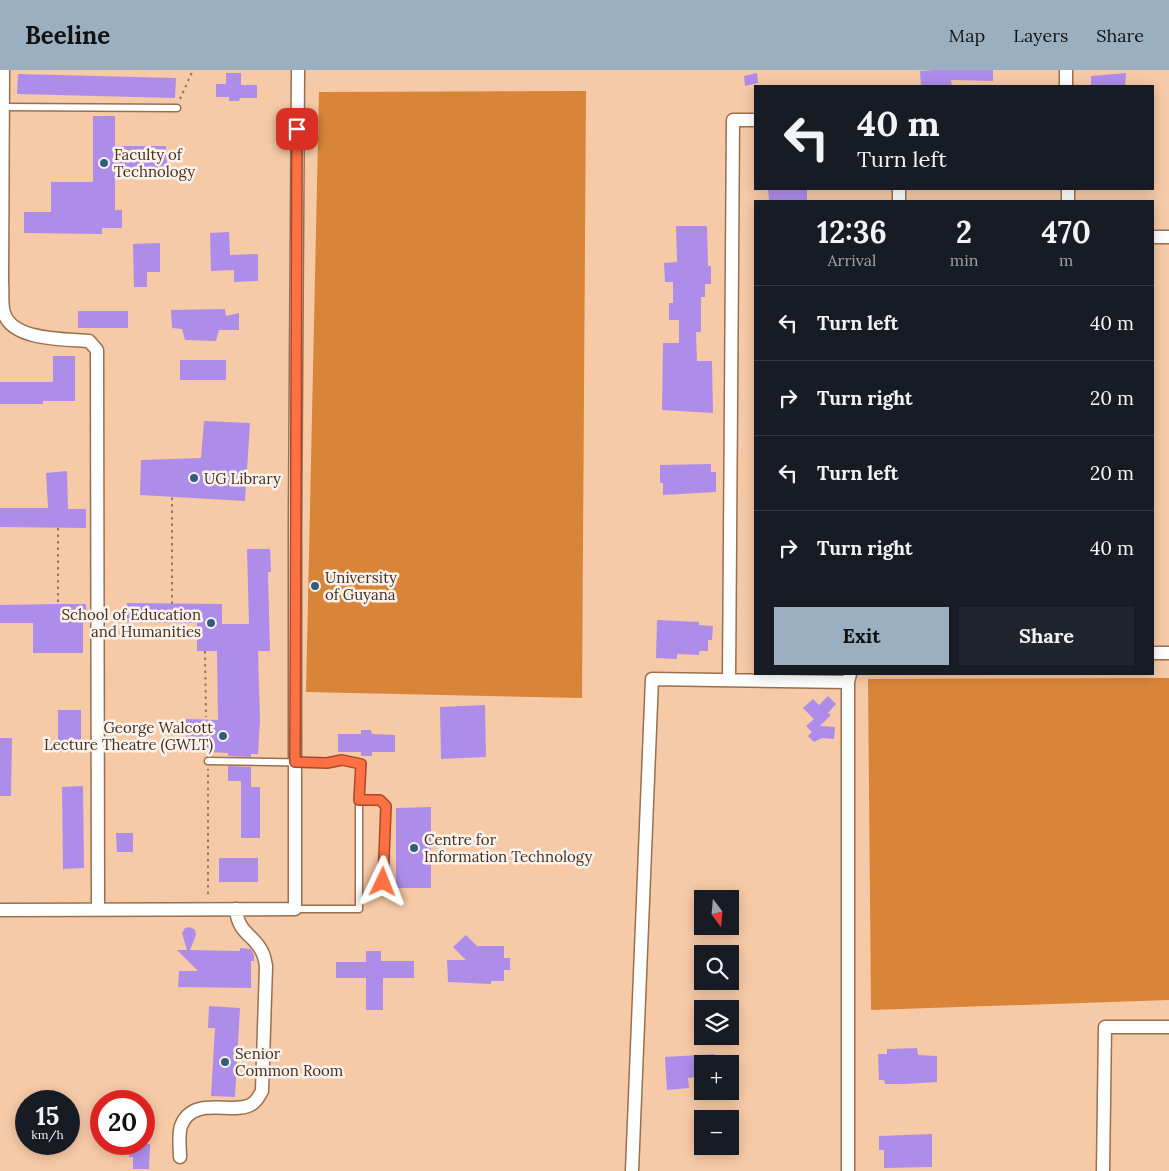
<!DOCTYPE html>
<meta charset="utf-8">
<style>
body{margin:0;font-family:Lora,serif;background:#20242c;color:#f1f3f6;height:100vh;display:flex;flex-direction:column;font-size:19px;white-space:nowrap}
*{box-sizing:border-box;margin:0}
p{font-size:16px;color:#9ea1a6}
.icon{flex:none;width:28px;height:28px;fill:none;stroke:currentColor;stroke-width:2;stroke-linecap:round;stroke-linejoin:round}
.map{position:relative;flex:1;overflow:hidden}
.sheet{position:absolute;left:754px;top:130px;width:400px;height:475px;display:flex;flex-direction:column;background:#171b24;border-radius:0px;box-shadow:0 2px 12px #0003}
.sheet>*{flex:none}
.guide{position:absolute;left:754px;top:15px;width:400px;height:105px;border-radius:0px;box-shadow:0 2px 12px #0003;background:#171b24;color:#f1f3f6;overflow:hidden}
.needle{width:32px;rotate:164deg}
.buttons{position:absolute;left:694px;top:820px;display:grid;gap:10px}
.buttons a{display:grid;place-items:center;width:45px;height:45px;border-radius:0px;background:#171b24;box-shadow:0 2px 12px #0003;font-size:25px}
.speed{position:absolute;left:15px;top:1020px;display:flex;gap:10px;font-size:25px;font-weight:700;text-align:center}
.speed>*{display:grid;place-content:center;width:65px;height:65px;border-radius:50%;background:#171b24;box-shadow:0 2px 12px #0003;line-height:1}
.speed small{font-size:12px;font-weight:400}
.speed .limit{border:8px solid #d22;background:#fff;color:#111}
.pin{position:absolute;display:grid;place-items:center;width:42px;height:42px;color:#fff;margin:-21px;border-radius:10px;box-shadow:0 2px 8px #0006}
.me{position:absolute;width:55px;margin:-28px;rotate:2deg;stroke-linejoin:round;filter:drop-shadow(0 0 4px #0008)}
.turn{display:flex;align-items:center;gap:18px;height:105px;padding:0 20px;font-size:22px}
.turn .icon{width:65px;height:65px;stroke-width:2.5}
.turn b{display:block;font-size:35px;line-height:42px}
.eta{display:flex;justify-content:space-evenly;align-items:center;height:85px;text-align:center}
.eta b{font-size:30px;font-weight:800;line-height:35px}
.cta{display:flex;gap:10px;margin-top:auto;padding:10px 20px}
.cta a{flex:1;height:58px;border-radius:0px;background:#9ab0c0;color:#111;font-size:20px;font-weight:800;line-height:58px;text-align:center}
.cta a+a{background:#20242c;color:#f1f3f6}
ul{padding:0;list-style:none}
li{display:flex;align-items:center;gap:15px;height:75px;padding:0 20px;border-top:1px solid #363941}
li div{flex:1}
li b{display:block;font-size:19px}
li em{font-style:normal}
header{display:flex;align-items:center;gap:30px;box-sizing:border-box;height:70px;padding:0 25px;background:#9ab0c0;color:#111}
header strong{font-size:24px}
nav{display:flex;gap:28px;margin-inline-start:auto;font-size:18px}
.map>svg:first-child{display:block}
.forest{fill:#d98539}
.building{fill:#ae8dea}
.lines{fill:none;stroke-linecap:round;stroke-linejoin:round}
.service-casing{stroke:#98704f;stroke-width:9}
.minor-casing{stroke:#98704f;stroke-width:15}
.path{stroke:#94765e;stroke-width:2;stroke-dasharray:2.5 4;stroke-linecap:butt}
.service{stroke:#fff;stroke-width:6}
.minor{stroke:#fff;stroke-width:12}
.route-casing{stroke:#a6492c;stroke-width:12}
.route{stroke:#ff7043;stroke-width:9}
.poi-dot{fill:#2f5e7d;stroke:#fdf3ec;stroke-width:2}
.labels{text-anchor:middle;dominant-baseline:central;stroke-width:5;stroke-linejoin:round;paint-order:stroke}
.poi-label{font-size:15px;fill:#423022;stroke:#fdf3ec;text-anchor:start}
</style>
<header>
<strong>Beeline</strong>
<nav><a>Map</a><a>Layers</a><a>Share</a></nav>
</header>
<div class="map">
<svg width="1169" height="1101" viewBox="0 0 1169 1101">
<rect width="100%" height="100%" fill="#f7caa7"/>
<path class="forest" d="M586,21L582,628L306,622L319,22Z
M1169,608V930L871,940L868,609Z"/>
<path class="building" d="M934,0H993V11L951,10L952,16H921L920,1Z
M226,3H241V15H257V28H240L239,31H229V27H216V14H226Z
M757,3L758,13L745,16L744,6Z
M1126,3L1125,16H1091V6Z
M18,4L176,8L175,28L17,24Z
M93,46H115V76H166L167,96L140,100L115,94V140H122V158H102V164L24,163V142H51V112H93Z
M768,119H807V131H769Z
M676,156H707L708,196H711V214H705V227H701V262H696L697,291H712L713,343L662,340L663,273H679V250H669V233H673V212H665L664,193L677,192Z
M229,162L230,185L258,184V211L234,212V200L211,201L210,163Z
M160,173V202H147V217H134L133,174Z
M225,239L226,246L239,243V260H219L216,271L185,270L182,259L172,258L171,240Z
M78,241H128V258H78Z
M53,286H75V331H43V334H0V312H53Z
M180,290H226V310H180Z
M204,351L250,353L245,431L140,425L141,390L201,388Z
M711,394V402H716V422L663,425V413H660V395Z
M67,401L68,439H86V458L0,457V438H48L46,403Z
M247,479H270L271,502H268L270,581H258L260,650L258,684H251V687L228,686V683L187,681L186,649L218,650L217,581H197V553L127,552V533L222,534V554H249Z
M58,534H86V553H83V583H33V553H0V535Z
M657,550L699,552V555L713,556L712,570H708V581H699V585L677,584V589L656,588Z
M828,626L836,634L828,643L831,645L820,656L835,657L834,669L822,668L814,672L808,666L812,662L806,656L814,649L803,638L813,629L819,635Z
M485,635L486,687L441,689L440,637Z
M58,640H81V682H58Z
M361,660H371L372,664L395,665V682H372V686H361V682H338V664H361Z
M0,668H12L11,726H0Z
M228,696L251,697V717H260V768H241V711H228Z
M83,716L84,798L63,799L62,717Z
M431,737V818H396V738Z
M116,763H133V782H117Z
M219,788H258V812H219Z
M190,857L195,860L196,865L190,880L240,881V878L251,879L254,885V891H251V918L178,917L179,901H198L177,880H187L182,863L185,858Z
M466,865L477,876H504V888H510V900H504V911H491V914L448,912L447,890H466L453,877Z
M366,881H381V891H414V908H383V940H366V908H336V892H366Z
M209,936L240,938L235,1027L211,1026L215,958H208Z
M917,978L918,985L937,986V1012L905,1014H885L884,1010H879L878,984H887V979Z
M715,984L716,994H701V996H695L696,1007L688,1008L689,1018L667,1020L665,987Z
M932,1064V1097L884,1098V1080H879V1066Z
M133,1074H150L149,1099H133V1087H129V1078H133Z"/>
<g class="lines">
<g class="service-casing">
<path id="service" d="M3,37L177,38
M208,691L327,693L342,691L361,694L359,730V839H295
M359,730H380L386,736L383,812"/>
</g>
<g class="minor-casing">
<path id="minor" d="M3,0L2,212C3,221 1,234 4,243C12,271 66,269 89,271L97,280L98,839
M1066,16V0
M1068,119V131
M899,131V119
M1152,167H1169
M1152,583H1169
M729,610L733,50H755
M0,840L295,839V454L298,0
M180,1087C180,1078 178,1065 181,1056C193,1024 234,1046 252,1034C257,1031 259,1026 262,1021L266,896C265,892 265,888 263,884C256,865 238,865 236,839
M632,1101L652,609L848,612
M848,1101V612L850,604
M1103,1101L1105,957H1169"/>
</g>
<path class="path" d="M180,29L193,0
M58,458V534
M172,534V427
M205,581L206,647
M208,824V699"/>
<use href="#service" class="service"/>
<use href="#minor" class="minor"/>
</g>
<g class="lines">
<g class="route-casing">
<path id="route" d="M297,59L295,692L327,693L342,690L361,694L359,730H380L386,736L383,812"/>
</g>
<use href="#route" class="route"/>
</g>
<g class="poi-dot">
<circle cx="104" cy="93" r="5"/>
<circle cx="194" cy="408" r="5"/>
<circle cx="315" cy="516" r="5"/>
<circle cx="211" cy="553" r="5"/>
<circle cx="223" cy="666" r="5"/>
<circle cx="414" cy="778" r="5"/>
<circle cx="225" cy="992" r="5"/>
</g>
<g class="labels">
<g class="poi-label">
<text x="114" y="84">Faculty of<tspan x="114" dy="17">Technology</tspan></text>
<text x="204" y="408">UG Library</text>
<text x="325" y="507">University<tspan x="325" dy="17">of Guyana</tspan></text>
<text x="201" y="544" text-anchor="end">School of Education<tspan x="201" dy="17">and Humanities</tspan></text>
<text x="213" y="657" text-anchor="end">George Walcott<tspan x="213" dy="17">Lecture Theatre (GWLT)</tspan></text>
<text x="424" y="769">Centre for<tspan x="424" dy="17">Information Technology</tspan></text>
<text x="235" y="983">Senior<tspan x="235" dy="17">Common Room</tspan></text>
</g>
</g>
</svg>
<div class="buttons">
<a><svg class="needle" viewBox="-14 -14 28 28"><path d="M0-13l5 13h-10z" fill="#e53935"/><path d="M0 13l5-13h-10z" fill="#9ea1a6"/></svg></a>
<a><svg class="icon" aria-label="search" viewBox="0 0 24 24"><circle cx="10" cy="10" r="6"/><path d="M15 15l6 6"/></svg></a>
<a><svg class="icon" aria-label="layers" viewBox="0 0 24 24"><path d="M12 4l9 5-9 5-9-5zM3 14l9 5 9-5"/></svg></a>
<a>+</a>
<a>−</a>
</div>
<div class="speed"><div>15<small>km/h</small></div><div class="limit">20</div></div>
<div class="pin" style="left:297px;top:59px;background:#d93025"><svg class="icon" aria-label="arrive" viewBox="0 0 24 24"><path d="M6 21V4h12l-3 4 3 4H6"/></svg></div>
<svg class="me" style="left:383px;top:812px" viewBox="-20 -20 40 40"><path d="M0-17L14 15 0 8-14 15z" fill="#ff7043" stroke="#fff" stroke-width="4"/></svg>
<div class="guide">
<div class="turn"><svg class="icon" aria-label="left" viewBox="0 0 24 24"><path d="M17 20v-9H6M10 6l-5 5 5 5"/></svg><div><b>40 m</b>Turn left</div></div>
</div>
<section class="sheet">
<div class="eta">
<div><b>12:36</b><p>Arrival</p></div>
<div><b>2</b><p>min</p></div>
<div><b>470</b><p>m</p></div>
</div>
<ul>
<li><svg class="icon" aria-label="left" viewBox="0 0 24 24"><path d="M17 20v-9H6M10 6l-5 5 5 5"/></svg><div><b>Turn left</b></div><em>40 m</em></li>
<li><svg class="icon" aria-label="right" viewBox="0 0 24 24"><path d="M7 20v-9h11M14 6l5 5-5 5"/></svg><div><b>Turn right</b></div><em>20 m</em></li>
<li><svg class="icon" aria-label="left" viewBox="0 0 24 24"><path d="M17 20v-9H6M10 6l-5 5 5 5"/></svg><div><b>Turn left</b></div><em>20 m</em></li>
<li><svg class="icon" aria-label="right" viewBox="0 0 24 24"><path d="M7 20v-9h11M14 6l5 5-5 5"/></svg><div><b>Turn right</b></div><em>40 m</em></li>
</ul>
<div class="cta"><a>Exit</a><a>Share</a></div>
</section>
</div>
